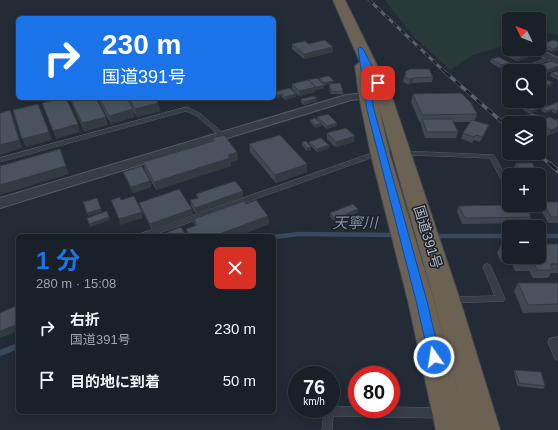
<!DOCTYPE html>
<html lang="ja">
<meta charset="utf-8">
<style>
body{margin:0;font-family:Helvetica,"Noto Sans JP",sans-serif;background:#272d34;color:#f1f3f6;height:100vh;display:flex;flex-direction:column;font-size:15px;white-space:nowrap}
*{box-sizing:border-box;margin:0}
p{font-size:13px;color:#9fa3a8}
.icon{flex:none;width:22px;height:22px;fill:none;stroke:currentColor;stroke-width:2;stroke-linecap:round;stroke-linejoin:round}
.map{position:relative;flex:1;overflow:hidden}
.sheet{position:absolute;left:16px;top:234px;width:260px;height:180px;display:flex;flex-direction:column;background:#1a2028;border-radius:6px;box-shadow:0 2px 10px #0003,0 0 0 1px #383e45}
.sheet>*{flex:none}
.hud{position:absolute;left:16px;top:16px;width:260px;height:84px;border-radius:6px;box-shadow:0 2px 10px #0003,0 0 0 1px #383e45;background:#1a73e8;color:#fff;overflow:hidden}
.needle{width:26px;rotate:313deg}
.tools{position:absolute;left:502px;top:12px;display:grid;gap:8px}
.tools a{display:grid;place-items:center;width:44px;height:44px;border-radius:6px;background:#1a2028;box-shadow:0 2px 10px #0003,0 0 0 1px #383e45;font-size:20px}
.speed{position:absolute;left:288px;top:366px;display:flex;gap:8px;font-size:20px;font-weight:700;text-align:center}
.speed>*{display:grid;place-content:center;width:52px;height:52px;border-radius:50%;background:#1a2028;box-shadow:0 2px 10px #0003,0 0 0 1px #383e45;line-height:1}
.speed small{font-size:10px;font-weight:400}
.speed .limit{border:6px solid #d22;background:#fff;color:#111}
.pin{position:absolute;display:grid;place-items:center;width:34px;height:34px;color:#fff;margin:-17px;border-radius:8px;box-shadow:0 2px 6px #0006}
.me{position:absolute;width:44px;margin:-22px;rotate:347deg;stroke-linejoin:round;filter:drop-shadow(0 0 3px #0008)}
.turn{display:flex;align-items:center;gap:14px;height:84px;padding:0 20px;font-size:18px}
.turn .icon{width:52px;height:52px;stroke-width:2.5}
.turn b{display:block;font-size:28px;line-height:34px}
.round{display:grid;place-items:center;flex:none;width:42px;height:42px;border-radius:6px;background:#272d34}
.summary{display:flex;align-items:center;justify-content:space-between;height:68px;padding:0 20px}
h1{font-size:24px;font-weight:700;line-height:30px;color:#1a73e8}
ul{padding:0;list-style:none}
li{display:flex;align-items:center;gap:12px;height:52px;padding:0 20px}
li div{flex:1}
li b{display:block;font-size:15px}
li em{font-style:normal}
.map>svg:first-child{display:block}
.green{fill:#273939}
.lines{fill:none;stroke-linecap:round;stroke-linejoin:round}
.stream-far1{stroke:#39495e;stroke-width:4.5}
.stream{stroke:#39495e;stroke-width:6}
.lane-casing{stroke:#535b64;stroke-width:1}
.street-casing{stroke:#535b64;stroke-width:2}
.highway-casing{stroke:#404851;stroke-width:2}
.lane{fill:#363d47;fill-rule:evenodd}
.street{fill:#363d47;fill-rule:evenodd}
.highway{fill:#6c6254;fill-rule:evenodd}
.rail-far2-casing{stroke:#58616d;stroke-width:3}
.rail-far1-casing{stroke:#58616d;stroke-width:3.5}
.rail-casing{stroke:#58616d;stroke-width:4.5}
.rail-far2{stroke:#1b222b;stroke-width:2;stroke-dasharray:5.5;stroke-linecap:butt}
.rail-far1{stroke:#1b222b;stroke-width:2.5;stroke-dasharray:7;stroke-linecap:butt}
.rail{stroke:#1b222b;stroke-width:3;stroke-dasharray:9;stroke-linecap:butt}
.wall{fill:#3f4752}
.shaded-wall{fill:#333a42}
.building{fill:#49535f;stroke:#333a42}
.route{fill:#1a73e8;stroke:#114b97}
.labels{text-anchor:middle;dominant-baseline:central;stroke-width:3;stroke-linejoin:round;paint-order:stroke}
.street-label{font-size:14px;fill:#b0b8c3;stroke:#1b222b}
.water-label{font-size:15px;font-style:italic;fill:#7c8fa9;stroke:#1b222b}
</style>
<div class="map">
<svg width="558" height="430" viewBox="0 0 558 430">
<rect width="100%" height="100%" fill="#232b36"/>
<path class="green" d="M385,0H558V35L544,32L539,34V19H509V44L473,55L450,70L414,37Z"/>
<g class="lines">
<path class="stream-far1" d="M433,236H509
M539,236H558
M274,237L299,234L397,235"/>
<path class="stream" d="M0,353L18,346"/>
<g class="lane-casing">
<path id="lane" d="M549,57L553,58L521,71H514Z
M506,73H509V75H506Z
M187,107L201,114L224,134V136H220L197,116L186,111L0,162V158Z
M381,150L494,155L509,183V191L506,189L490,158L382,154L151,236H139L140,234Z
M487,264L490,265L491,267L505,299L504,301L451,303L448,302L447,300L448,298L451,297L495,296L483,267L484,265Z
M558,337V360L555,359L548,342L549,339Z
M331,406L357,407V409H391V407L440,408L443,410L445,413L443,416L440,418L333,416L332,430H322L324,411L325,409H331Z"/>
</g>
<g class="street-casing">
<path id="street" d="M527,49H539L558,58V65Z
M378,92L382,93L383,95L382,97L351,100L0,208V198L346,95Z"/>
</g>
<g class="highway-casing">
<path id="highway" d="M333,0H345L391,94L460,300L500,430H468L434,300L378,104L390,155L434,301L468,430H436L408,301L371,155L359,96L355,66L360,62Z"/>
</g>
<use href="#lane" class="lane"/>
<use href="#street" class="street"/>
<use href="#highway" class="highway"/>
<g class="rail-far2-casing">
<path id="rail-far2" d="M369,0L446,73"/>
</g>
<g class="rail-far1-casing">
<path id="rail-far1" d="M445,72L509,128
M537,153L551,165"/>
</g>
<g class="rail-casing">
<path id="rail" d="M550,164L558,171"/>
</g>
<use href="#rail-far2" class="rail-far2"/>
<use href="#rail-far1" class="rail-far1"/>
<use href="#rail" class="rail"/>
</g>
<path class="wall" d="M558,42L552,52L541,47L542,44Z
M292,44H309L333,47V52L304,59L292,49Z
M509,54L528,58L517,61L508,57Z
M491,59L509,65L500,68L490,62Z
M558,64V69L544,74L535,69L536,66Z
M558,71V80L550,76L551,73Z
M405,72L433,77L432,82L412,83L409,85L403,82Z
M509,75V80L506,79L507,76Z
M319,78L333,83L332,84L343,91V94H331L329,87V84L324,86V88L316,90L315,92L299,96L292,89V84L319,80Z
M274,92L296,94V97L285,100L282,97L276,98L274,97Z
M413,94L477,114L475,121L487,130L480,142L474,140L472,143L461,139L463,133L470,122H453L458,132L456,138H425L421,125V123H420L411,102Z
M70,98L108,125L84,131L72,104Z
M97,98H126L133,109L134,117L111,124Z
M126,98H155L158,103L160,111L137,117Z
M317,98V101L304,105L301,102V99Z
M558,102V112L555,114L551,111L546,113L541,111L542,108Z
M524,107L537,111L530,114L523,110Z
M527,115L543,118L542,120H555L558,119L548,136L539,130L540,129L539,128V123H538V122L534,123L526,118Z
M317,117L337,123L336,126L327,129L321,124V126L316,128L310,122V120H317Z
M327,133L354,142L335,147L327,139Z
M212,138L238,160L231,162V166L156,190L145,170L143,162L212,141Z
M302,142L311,150L307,151L302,145Z
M309,142L329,148L317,152L309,144Z
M249,144L307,164V172L276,183L250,152Z
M516,163L539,175H517L513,169Z
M123,172L150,181L151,187L133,193L125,177Z
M539,175L546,188L543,193H539Z
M196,194L243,197L196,214L191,206L190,200L197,198Z
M543,202H558V223H548L540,208Z
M139,203L193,215L152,230L141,209Z
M246,204L268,216L269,224L238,236H188L186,229L195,226L194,219Z
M459,206L531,217L529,223L462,224L457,211Z
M358,209V212L335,222L330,216V213Z
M509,244V257H539L558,244V273H551L548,278H533L529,271H515L511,261L501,262L497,253L501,245Z
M518,283H558V312L523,313L514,291Z
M515,370L545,386L543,389L517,386L514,372Z"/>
<path class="shaded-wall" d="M333,47V52L304,59V54Z
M558,47V50L552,52L553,49Z
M529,55L528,58L517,61L518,59Z
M510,63L509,65L500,68L501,65Z
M558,66V69L544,74L545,71Z
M413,78L412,83L409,85L410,79Z
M334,81L333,83L324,86V88L316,90L315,92L299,96V91L323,86L324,83Z
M553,83L551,86L539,90V88Z
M282,94V97L276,98V96Z
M296,94V97L285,100V97Z
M317,98V101L304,105V102Z
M158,103L160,111L137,117L135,109Z
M133,109L134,117L111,124L109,116Z
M538,109L537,111L530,114L531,111Z
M553,109L551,111L546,113L547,111Z
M10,110L14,118L22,148L0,155V145Z
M558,110V112L555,114L556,111Z
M106,117L108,125L84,131L82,123Z
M543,118L542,121H539L538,122L535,123L536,121Z
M321,123V126L316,128V125Z
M337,123L336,126L327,129V126Z
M78,124L80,132L56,139L53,131Z
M489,125L487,130L480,142L482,137Z
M558,127V132L548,136L551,130Z
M49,132L52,140L26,147L22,139Z
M355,136L354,142L335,147L336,142Z
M329,145V148L317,152V149Z
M311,147V150L307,151V148Z
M60,149L69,174L0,195V185Z
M237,152L238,160L231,162V166L156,190L154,182Z
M307,164V172L276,183L275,175Z
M150,181L151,187L133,193L131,187Z
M243,191V197L196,214L195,208Z
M101,209L102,212L88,216L87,213Z
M192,209L193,215L152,230L150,224Z
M358,209V212L335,222V219Z
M142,212L143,218L120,225L119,219Z
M268,216L269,224L238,236H223L222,233Z
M109,217L110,220L90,227L89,224Z
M18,324V331L0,338V331Z"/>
<path class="building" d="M325,40L333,47L304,54L292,44L305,41L309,44Z
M554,40L558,42V47L553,49L542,44Z
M518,50L529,55L518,59L509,54Z
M499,57L510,63L501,65L491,59Z
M552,61L558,64V66L545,71L536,66Z
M527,68L535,71H520Z
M410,69H429L433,77L413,78L410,79L404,77L406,75L405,72Z
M558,71V77L551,73Z
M329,76L334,81L324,83L319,78Z
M541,77L553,83L539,88V78Z
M317,78L324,85L315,88L316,87L308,80Z
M308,80L316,87L299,91L292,84Z
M340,83L343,91L332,92L329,84Z
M290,88L296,94L285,97L282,94L276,96L274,94V92Z
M461,93L471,103L477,114L422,115L413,94Z
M314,96L317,98L304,102L301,99Z
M61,98H66L78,124L53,131L42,103Z
M70,98H96L106,117L82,123Z
M99,98H126L133,109L109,116Z
M129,98H155L158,103L135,109Z
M558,102V110L556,111L553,109L547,111L542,108Z
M38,104L49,132L22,139L13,110Z
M531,104L538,109L531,111L524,107Z
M10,110L19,140L0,145V113Z
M533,113L543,118L536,121L527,115Z
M328,114L337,123L327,126L317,117Z
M550,117L555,120L558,119V127L551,130L542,125L544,124L539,121Z
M315,118L321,123L316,125L310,120Z
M422,119H452L458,132H427Z
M472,120L489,125L482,137L476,135L474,137L463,133Z
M346,128L355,136L336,142L327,133Z
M224,135L237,152L228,155L230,158L154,182L143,162L214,141L212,138Z
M280,135L307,164L275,175L249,144Z
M321,138L329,145L317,149L309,142Z
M306,141L311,147L307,148L302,142Z
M60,149L66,166L0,185V166Z
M516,163H532L539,175H522Z
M142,166L150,181L131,187L123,172Z
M539,175L546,188H539Z
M235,181L243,191L195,208L190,200L199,198L196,194Z
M179,189L192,209L150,224L139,203Z
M134,196L142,212L119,219L111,200L120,197L121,200Z
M97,198L101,209L87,213L83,202Z
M256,200L268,216L222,233L224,236H190L186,229L197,225L194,219L244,201L246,204Z
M543,202H558V217H551Z
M353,204L358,209L335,219L330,213Z
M509,205H525L531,217L465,218L459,206Z
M107,211L109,217L89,224L87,218Z
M181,227L186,236H168L166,233Z
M509,244V253H505L501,245Z
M539,244H558V264H550L553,270H537L534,263H519L517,257H539Z
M518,283H558V304L528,305Z
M18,305V324L0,331V313Z
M515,370L541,372L545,386L519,383Z"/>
<path class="route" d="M360,47L363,49L381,83L375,84L367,67L374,110L427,301L440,357L439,361L434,362L430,361L429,357L416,301L367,110L358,49Z"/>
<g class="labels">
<g class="street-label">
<text transform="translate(428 237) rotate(73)">国道391号</text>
</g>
<g class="water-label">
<text x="355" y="222">天寧川</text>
</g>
</g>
</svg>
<div class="tools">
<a><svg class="needle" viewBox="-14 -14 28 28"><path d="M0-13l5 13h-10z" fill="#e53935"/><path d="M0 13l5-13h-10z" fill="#9fa3a8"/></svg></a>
<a><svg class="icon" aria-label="search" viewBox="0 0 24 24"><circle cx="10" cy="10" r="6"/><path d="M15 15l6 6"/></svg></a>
<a><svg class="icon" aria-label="layers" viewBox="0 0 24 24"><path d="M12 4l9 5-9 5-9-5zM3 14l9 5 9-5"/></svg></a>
<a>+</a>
<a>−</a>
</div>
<div class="speed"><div>76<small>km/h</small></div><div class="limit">80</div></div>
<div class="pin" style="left:378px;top:83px;background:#d93025"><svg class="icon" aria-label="arrive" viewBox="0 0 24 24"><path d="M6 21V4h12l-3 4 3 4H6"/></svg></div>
<svg class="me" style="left:434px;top:357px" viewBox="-20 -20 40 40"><circle r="17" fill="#1a73e8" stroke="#fff" stroke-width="3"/><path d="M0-11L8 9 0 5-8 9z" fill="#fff"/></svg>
<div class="hud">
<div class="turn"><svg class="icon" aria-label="right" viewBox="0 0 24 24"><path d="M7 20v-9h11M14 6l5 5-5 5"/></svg><div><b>230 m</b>国道391号</div></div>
</div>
<section class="sheet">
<div class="summary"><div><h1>1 分</h1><p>280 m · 15:08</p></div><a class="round" style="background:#d93025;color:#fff"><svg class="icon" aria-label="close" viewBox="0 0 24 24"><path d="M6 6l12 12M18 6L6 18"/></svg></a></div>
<ul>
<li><svg class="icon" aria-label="right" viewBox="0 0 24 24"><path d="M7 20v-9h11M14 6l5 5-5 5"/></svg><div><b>右折</b><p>国道391号</p></div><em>230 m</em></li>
<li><svg class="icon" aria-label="arrive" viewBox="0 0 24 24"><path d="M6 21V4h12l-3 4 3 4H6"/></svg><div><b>目的地に到着</b></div><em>50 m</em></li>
</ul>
</section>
</div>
